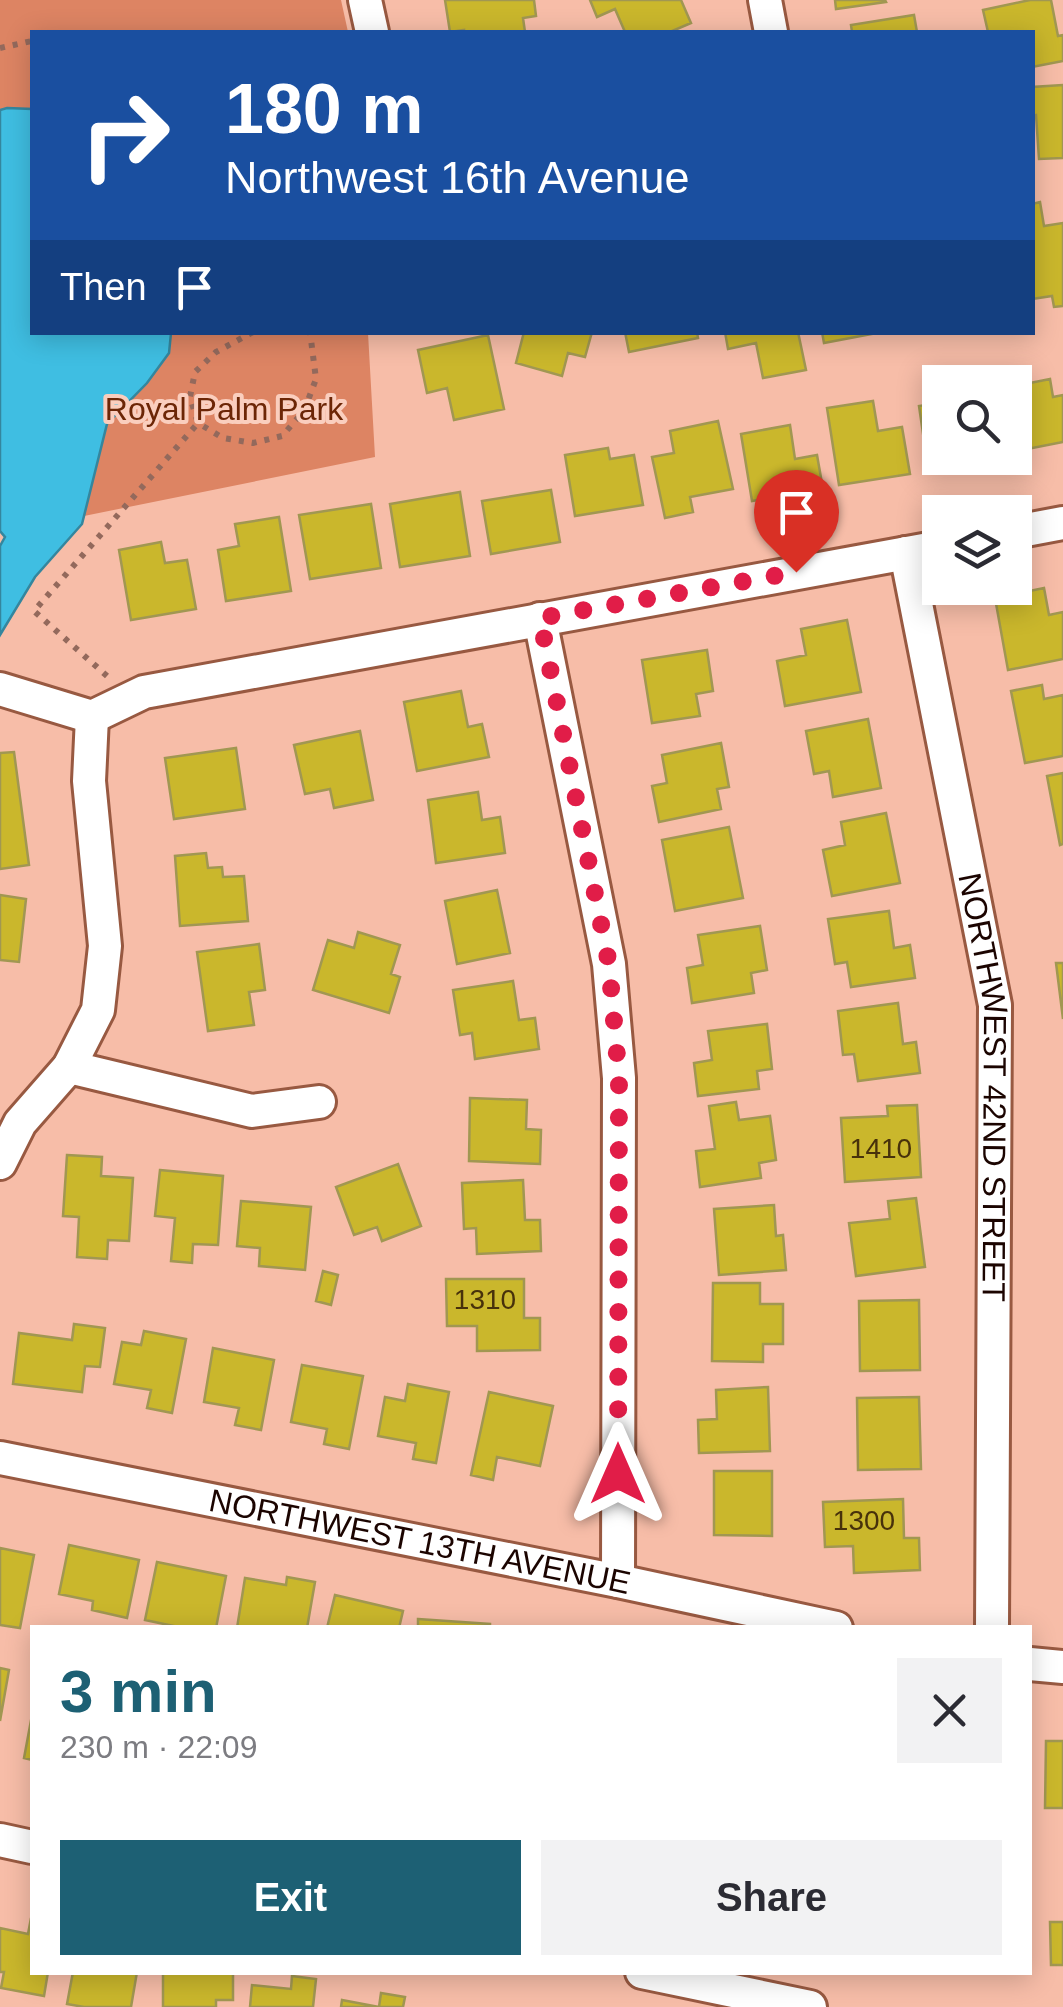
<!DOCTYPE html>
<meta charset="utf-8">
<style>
body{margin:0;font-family:Helvetica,sans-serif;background:#f2f2f3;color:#2b2b33;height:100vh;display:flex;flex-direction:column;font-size:38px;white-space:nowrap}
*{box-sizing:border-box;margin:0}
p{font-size:32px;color:#7c7c81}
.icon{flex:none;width:55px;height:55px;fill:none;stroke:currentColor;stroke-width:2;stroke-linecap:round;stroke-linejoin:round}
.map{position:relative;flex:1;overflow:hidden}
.panel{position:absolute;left:30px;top:1625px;width:1002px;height:350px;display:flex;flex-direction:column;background:#fff;border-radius:0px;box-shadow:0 5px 25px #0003}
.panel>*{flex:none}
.guide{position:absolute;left:30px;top:30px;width:1005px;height:305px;border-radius:0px;box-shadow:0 5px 25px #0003;background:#1a4fa0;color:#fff;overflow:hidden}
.fabs{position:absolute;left:922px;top:365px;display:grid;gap:20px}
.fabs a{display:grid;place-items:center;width:110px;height:110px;border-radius:0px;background:#fff;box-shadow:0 5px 25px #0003;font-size:50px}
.pin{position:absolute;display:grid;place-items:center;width:85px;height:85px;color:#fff;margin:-102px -42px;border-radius:50% 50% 50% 0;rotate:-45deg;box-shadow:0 0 10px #0007}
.pin .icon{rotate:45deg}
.me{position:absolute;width:110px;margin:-55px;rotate:0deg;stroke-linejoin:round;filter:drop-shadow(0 0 8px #0008)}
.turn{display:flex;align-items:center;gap:35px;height:210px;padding:0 30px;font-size:45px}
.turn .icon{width:130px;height:130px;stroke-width:2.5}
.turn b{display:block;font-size:70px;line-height:85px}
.then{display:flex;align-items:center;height:95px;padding:0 30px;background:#0003;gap:20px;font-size:38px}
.round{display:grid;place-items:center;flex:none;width:105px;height:105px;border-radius:0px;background:#f2f2f3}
.summary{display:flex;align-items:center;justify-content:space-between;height:170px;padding:0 30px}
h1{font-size:60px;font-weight:700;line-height:75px;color:#1d6074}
.action{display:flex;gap:20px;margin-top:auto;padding:20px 30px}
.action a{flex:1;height:115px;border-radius:0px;background:#1d6074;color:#fff;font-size:40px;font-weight:700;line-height:115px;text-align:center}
.action a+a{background:#f2f2f3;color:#2b2b33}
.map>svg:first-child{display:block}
.green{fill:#dd8463}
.water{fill:#3fbee2;stroke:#34869e;stroke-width:2.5}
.building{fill:#cab72c;stroke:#a19752;stroke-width:2.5}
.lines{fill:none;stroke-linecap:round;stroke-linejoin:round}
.minor-casing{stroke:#985941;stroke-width:38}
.path{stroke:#93695c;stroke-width:6;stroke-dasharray:5 8;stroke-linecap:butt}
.minor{stroke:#fff;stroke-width:32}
.route{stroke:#e11d48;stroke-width:18;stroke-dasharray:0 32.4}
.labels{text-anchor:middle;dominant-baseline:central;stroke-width:8;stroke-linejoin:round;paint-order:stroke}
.number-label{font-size:28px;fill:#47310b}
.park-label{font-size:32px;fill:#6c2606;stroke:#facebe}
.street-label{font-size:32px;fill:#1b0400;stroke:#facebe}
</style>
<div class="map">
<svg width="1063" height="2007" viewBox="0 0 1063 2007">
<rect width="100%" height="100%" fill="#f7bda8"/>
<path class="green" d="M0,0H341L348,32H32V108L0,110Z
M171,333H368L375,457L84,516L107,424L147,383L168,353Z"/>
<path class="water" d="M7,108L32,109V332L171,333L169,353L147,383L107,424L82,524L35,577L0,635V546L5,537L0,531V110Z"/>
<path class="building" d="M445,0H534L536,16L523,18L525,32H464V30L450,32Z
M590,0H681L691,23L670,32H625L615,9L597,17Z
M835,0H885L886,2L836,9Z
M1030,0H1051L1058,36L1063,35V61L1032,67V32H988L983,10Z
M914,15L917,32H852L851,25Z
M1063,85V158L1039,159L1036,115L1032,116V87Z
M1040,202L1044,226L1063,223V306L1054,307L1052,296L1032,299V204Z
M524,332H592L585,357L568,353L562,376L516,363Z
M625,332H697L698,338L629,352Z
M725,332H798L806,370L763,378L756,343L728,349Z
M822,332H882L824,343Z
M488,335L504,409L454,420L447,388L427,393L418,350Z
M1050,379L1053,397L1063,395V442L1017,451L1015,386Z
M873,401L878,431L902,427L910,474L839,485L827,408Z
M940,403V452L926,454L919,406Z
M718,421L733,489L690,497L693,512L665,518L652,457L674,453L670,431Z
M790,425L795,459L817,455L823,489L752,501L741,434Z
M608,448L610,459L634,455L643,505L575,516L565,455Z
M551,490L560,542L491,554L482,501Z
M460,492L470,556L400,567L390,504Z
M371,504L381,568L310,579L299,515Z
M279,517L291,591L226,601L218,550L239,546L235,524Z
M161,542L165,563L187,560L196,609L131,620L119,550Z
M1044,588L1049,615L1063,612V659L1008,670L995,598Z
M847,620L861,692L785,706L777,661L806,655L801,629Z
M707,650L713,691L696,694L700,716L652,723L642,660Z
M1042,685L1044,699L1063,695V756L1025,763L1011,691Z
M461,691L468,727L482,724L489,757L417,771L404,702Z
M868,719L881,788L833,797L829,771L814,774L806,731Z
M360,731L373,800L334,808L330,789L305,794L294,745Z
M721,743L729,787L717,789L721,809L659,822L652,786L667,783L662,755Z
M236,748L245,809L174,819L165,758Z
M14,752L29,865L0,869V753Z
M1063,773V844L1060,845L1047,776Z
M478,792L482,820L500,817L505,853L436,863L428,800Z
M886,813L900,883L832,896L823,850L845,845L841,822Z
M729,827L743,898L675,911L662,840Z
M206,853L208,868L222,867L223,877L244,876L248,921L180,926L175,856Z
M497,890L510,953L457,964L445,901Z
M0,895L26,899L19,962L0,960Z
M889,911L894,948L910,945L915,978L851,987L847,962L835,964L828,919Z
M760,926L767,970L751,973L754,993L692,1003L687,968L703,965L698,935Z
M358,932L400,945L391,974L400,977L389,1013L313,990L328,940L354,948Z
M259,944L265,990L249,992L254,1025L208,1031L197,952Z
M1056,963H1063V1019Z
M513,981L519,1020L535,1018L539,1049L475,1059L472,1033L460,1035L453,990Z
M898,1003L903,1044L916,1042L920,1073L858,1081L854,1054L843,1055L838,1011Z
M767,1024L772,1069L757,1071L759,1089L698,1096L694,1063L712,1060L708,1031Z
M470,1098L527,1100L526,1129L541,1130L540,1164L469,1161Z
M736,1102L739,1120L770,1116L776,1160L759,1163L761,1178L700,1187L696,1151L715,1149L709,1106Z
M917,1105L921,1177L845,1182L841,1118L888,1116L887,1106Z
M67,1155L102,1157L101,1176L133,1178L129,1241L108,1240L107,1259L77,1257L79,1217L63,1216Z
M398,1164L421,1226L382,1241L377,1227L354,1235L336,1187Z
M160,1170L223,1176L218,1245L193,1244L192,1263L171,1261L175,1218L155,1216Z
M523,1180L525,1220H540L541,1251L477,1254L476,1228L464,1229L462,1183Z
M916,1198L925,1267L856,1276L849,1223L890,1219L888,1201Z
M241,1201L311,1207L305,1270L259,1266L260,1248L237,1246Z
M774,1205L776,1236L783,1235L786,1270L719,1275L714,1209Z
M323,1271L338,1275L331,1305L316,1301Z
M446,1279H524V1318H540V1350L477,1351V1326H447Z
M713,1283H760V1304H783V1344H763V1362L712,1361Z
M919,1300L920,1370L860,1371L859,1301Z
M74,1324L105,1328L100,1367L85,1366L82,1392L13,1384L19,1333L72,1340Z
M144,1331L186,1339L172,1413L147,1408L151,1390L114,1384L122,1342L141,1345Z
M213,1348L274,1360L261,1430L235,1425L239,1408L204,1402Z
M302,1365L363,1376L349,1449L324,1444L327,1429L291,1422Z
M408,1384L449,1392L436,1463L413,1459L416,1443L378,1436L385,1397L405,1401Z
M768,1387L770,1451L699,1453L698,1420L717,1419L716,1390Z
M489,1392L553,1406L540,1466L497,1457L493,1480L471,1475Z
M919,1397L921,1469L858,1470L857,1398Z
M714,1471H772V1536L714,1535Z
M903,1499L904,1538H919L920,1570L854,1573L853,1546L825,1547L823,1502Z
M69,1545L139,1560L127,1618L92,1610L93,1601L59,1594Z
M0,1548L34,1555L20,1628L0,1625Z
M157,1562L226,1576L216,1628H183L145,1620Z
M287,1577L315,1582L307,1628H237L245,1578L286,1585Z
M335,1595L403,1611L399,1628H327Z
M418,1619L490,1624V1628H418Z
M0,1668L9,1670L0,1721Z
M32,1715V1760L24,1758Z
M1046,1741H1063V1808H1045Z
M31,1918L32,1972H48L44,1996L1,1988L4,1972H0V1928L28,1934Z
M1050,1922H1063V1965H1051Z
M73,1972H137L131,2007H84L67,2004Z
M163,1972H233V2000H216V2007H163Z
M292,1976L316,1979L313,2007H250L252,1985L291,1989Z
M381,1993L405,1997L403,2007H341L342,2000L379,2007Z"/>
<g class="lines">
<g class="minor-casing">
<g id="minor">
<path d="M365,0L372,32"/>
<path d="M765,0L771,32"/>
<path d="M1015,532L1063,523"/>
<path id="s1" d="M906,553L995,1005L992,1628"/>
<path d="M540,619L609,964L619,1078L618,1581"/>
<path d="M0,689L92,717L144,692L940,547"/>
<path d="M69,1067L252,1111L319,1102"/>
<path d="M0,1163L20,1123L69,1067L98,1010L105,946L89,781L92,717"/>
<path id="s2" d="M0,1458L618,1581L836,1628"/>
<path d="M1030,1664L1063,1667"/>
<path d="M0,1840L32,1847"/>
<path d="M642,1972L810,2007"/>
</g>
</g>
<path class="path" d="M0,48L32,41
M253,332L216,352L195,372L190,397L198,423L223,438L253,443L282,436L304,411L316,379L310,332
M107,676L34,611L198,423"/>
<use href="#minor" class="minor"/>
</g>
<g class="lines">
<path class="route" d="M618,1474L619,1078L609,964L540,618L796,572"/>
</g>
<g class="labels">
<g class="number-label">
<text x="881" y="1148">1410</text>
<text x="485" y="1299">1310</text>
<text x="864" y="1520">1300</text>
</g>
<g class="park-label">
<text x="224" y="409">Royal Palm Park</text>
</g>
<g class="street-label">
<text stroke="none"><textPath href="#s1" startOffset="542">NORTHWEST 42ND STREET</textPath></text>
<text stroke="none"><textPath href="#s2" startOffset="428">NORTHWEST 13TH AVENUE</textPath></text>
</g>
</g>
</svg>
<div class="fabs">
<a><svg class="icon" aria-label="search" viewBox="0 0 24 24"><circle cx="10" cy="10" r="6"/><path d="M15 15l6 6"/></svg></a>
<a><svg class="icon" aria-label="layers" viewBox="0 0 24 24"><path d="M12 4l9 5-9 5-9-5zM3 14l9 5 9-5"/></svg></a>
</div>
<div class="pin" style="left:796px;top:572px;background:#d93025"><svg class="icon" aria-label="arrive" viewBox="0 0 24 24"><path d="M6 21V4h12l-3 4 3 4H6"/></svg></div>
<svg class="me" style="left:618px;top:1474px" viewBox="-20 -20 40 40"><path d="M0-17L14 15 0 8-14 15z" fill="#e11d48" stroke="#fff" stroke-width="4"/></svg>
<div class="guide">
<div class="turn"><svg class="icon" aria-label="right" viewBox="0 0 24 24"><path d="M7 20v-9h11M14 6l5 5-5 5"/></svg><div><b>180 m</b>Northwest 16th Avenue</div></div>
<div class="then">Then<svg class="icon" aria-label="arrive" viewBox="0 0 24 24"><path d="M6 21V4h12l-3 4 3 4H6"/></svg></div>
</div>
<section class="panel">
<div class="summary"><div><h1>3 min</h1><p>230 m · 22:09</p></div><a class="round"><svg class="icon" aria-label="close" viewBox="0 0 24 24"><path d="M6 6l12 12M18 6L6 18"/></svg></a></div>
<div class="action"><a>Exit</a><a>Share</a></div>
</section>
</div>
